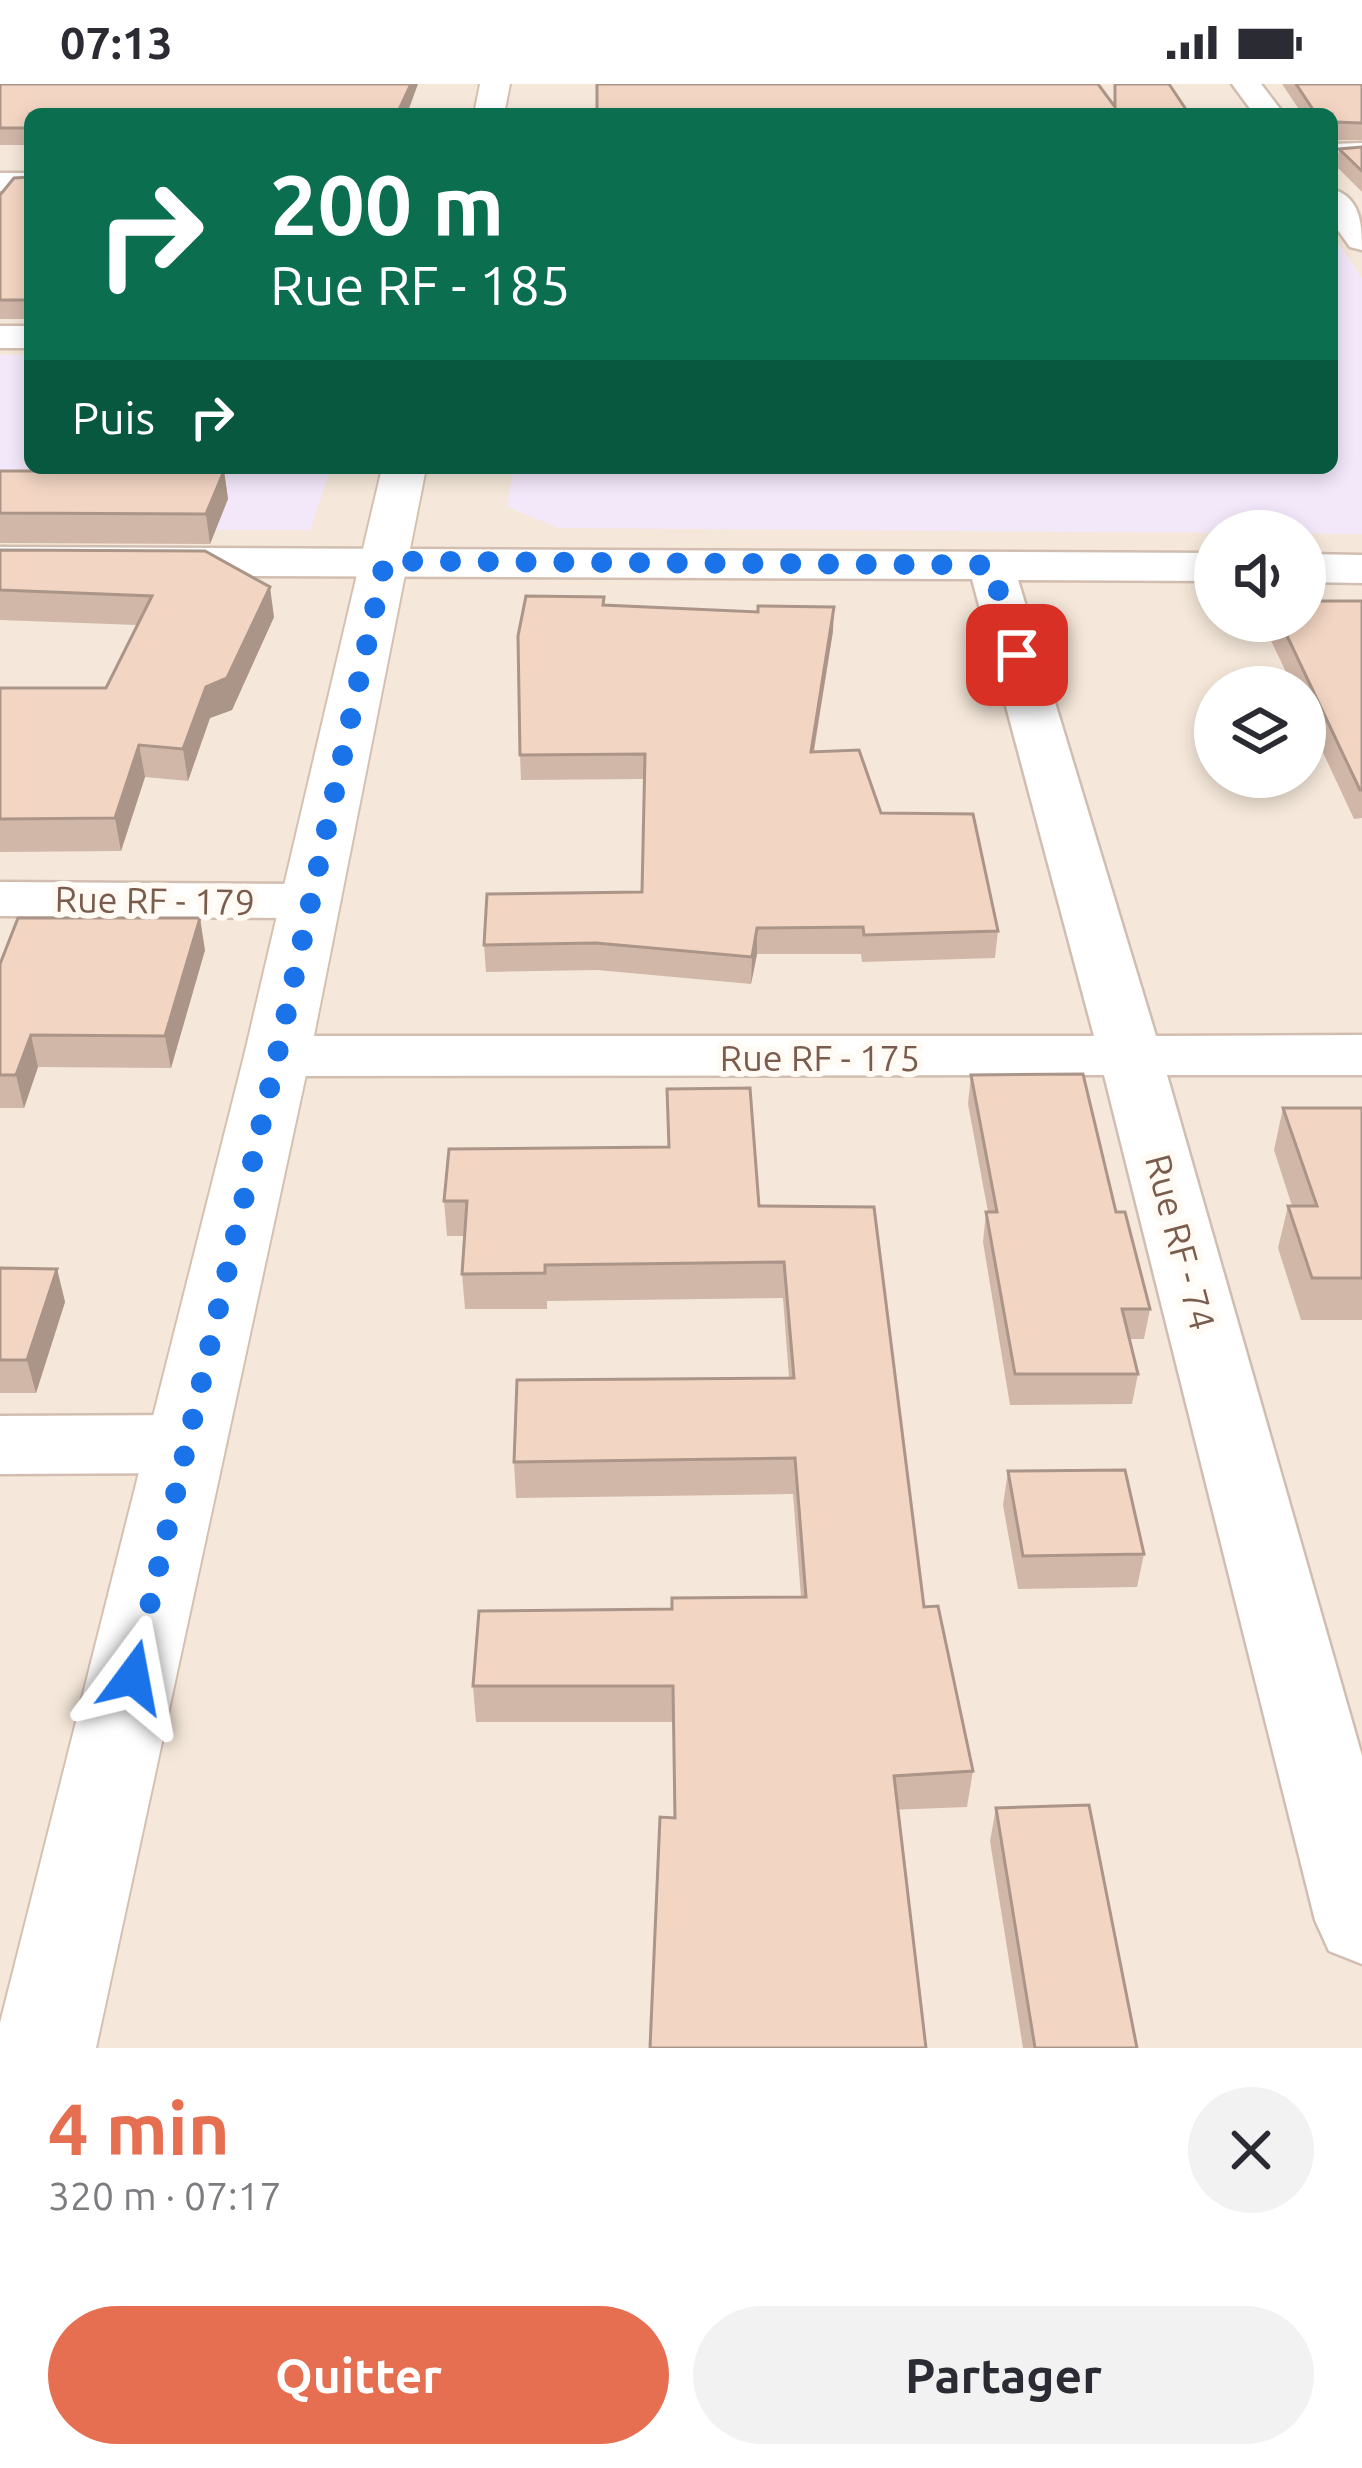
<!DOCTYPE html>
<html lang="fr">
<meta charset="utf-8">
<style>
body{margin:0;font-family:Ubuntu,sans-serif;background:#f2f2f3;color:#2b2b33;height:100vh;display:flex;flex-direction:column;font-size:45px;white-space:nowrap}
*{box-sizing:border-box;margin:0}
p{font-size:39px;color:#7c7c81}
.icon{flex:none;width:66px;height:66px;fill:none;stroke:currentColor;stroke-width:2;stroke-linecap:round;stroke-linejoin:round}
.map{position:relative;height:1964px;overflow:hidden}
.sheet{display:flex;flex-direction:column;background:#fff;flex:1}
.sheet>*{flex:none}
.hud{position:absolute;left:24px;top:24px;width:1314px;height:366px;border-radius:18px;box-shadow:0 6px 18px #0003;background:#0b6e4f;color:#fff;overflow:hidden}
.fabs{position:absolute;left:1194px;top:426px;display:grid;gap:24px}
.fabs a{display:grid;place-items:center;width:132px;height:132px;border-radius:50%;background:#fff;box-shadow:0 6px 18px #0003;font-size:60px}
.pin{position:absolute;display:grid;place-items:center;width:102px;height:102px;color:#fff;margin:-51px;border-radius:24px;box-shadow:0 6px 18px #0006}
.me{position:absolute;width:132px;margin:-66px;rotate:13deg;stroke-linejoin:round;filter:drop-shadow(0 0 9px #0008)}
.turn{display:flex;align-items:center;gap:42px;height:252px;padding:0 48px;font-size:54px}
.turn .icon{width:156px;height:156px;stroke-width:2.5}
.turn b{display:block;font-size:84px;line-height:102px}
.then{display:flex;align-items:center;height:114px;padding:0 48px;background:#0003;gap:24px;font-size:45px}
.round{display:grid;place-items:center;flex:none;width:126px;height:126px;border-radius:63px;background:#f2f2f3}
.head{display:flex;align-items:center;justify-content:space-between;height:204px;padding:0 48px}
h1{font-size:72px;font-weight:700;line-height:90px;color:#e76f51}
.cta{display:flex;gap:24px;margin-top:auto;padding:24px 48px}
.cta a{flex:1;height:138px;border-radius:72px;background:#e76f51;color:#fff;font-size:48px;font-weight:700;line-height:138px;text-align:center}
.cta a+a{background:#f2f2f3;color:#2b2b33}
.status{display:flex;justify-content:space-between;align-items:center;height:84px;padding:0 60px;background:#fff;direction:ltr}
.status svg{height:33px;fill:currentColor}
.map>svg:first-child{display:block}
.residential{fill:#f5e8da;fill-rule:evenodd}
.education{fill:#f3e8fa}
.lines{fill:none;stroke-linecap:round;stroke-linejoin:round}
.street-casing{stroke:#d1beb0;stroke-width:5}
.secondary-casing{stroke:#d6c0b0;stroke-width:4}
.street{fill:#fff;fill-rule:evenodd}
.secondary{fill:#fff;fill-rule:evenodd}
.wall{fill:#d1b7a8}
.shaded-wall{fill:#aa9588}
.building{fill:#f3d5c3;stroke:#aa9588;stroke-width:3}
.route{stroke:#1a73e8;stroke-width:21;stroke-dasharray:0 37.8}
.labels{text-anchor:middle;dominant-baseline:central;stroke-width:12;stroke-linejoin:round;paint-order:stroke}
.street-label{font-size:36px;fill:#7a5c4d;stroke:#fffaf3}
</style>
<div class="status"><b>07:13</b><svg viewBox="0 0 49 12"><path d="M0 12V9h3v3zM5 12V6h3v6zM10 12V3h3v9zM15 12V0h3v12zM26 1h20v11H26zM47 4h2v5h-2z"/></svg></div>
<div class="map">
<svg width="1362" height="1964" viewBox="0 0 1362 1964">
<rect width="100%" height="100%" fill="#fdf6ec"/>
<path class="residential" d="M0,0H1362V1964H0ZM30,30H1332V384H30ZM1215,447H1305V537H1215ZM1215,603H1305V693H1215Z"/>
<path class="education" d="M1332,150L1362,194V450L559,444L507,423L513,384H1332Z
M0,271H30V384H331L310,446H0Z"/>
<g class="lines">
<g class="street-casing">
<path id="street" d="M1232,0H1261L1284,30H1254Z
M1362,59V77L1332,78V60Z
M0,89H30V107H0Z
M1332,105C1361,113 1362,141 1362,166L1350,163L1332,138Z
M0,242H30V264H0Z
M0,463L1215,469V497L1018,496L1156,952L1362,951V991H1167L1362,1672V1880L1329,1867L1315,1836L1104,991L277,992L255,986L246,972L255,958L277,952H1094L972,495L0,491Z
M1305,470L1362,471V499L1305,498Z
M0,798L311,800L331,805L340,817L331,829L311,834L0,832Z
M188,1331L215,1339L226,1360L215,1381L188,1389L0,1390V1332Z"/>
</g>
<g class="secondary-casing">
<path id="secondary" d="M480,0H510L504,30H474Z
M382,384H426L310,972L96,1964H0V1939L244,972Z"/>
</g>
<use href="#street" class="street"/>
<use href="#secondary" class="secondary"/>
</g>
<path class="wall" d="M0,0L30,30V61H0Z
M1282,0H1362V56H1332V30H1302Z
M1362,63V108L1336,82L1339,65Z
M30,93V235H0V111Z
M0,387H224L228,415L210,460L0,459Z
M0,466L274,533L232,626L210,634L188,697L145,693L121,767L0,768V604H106L137,541L0,536Z
M604,513V521L833,547L814,668L881,729L998,847L995,874L862,878L861,870H757L751,900L597,886L486,888L484,861L642,808L645,695L521,696L520,671Z
M1362,517V734L1354,735L1305,630V603H1293L1265,544L1267,537H1305Z
M205,866L171,984L38,983L24,1024H0V880Z
M971,991L1116,1128L1150,1225L1144,1255H1129L1138,1290L1132,1320L1010,1321L983,1158L986,1128H988L968,1020Z
M1283,1024H1362V1236H1301L1278,1164L1288,1122H1292L1274,1066Z
M444,1117L874,1123L924,1523L973,1687L967,1723L674,1734L673,1638H476L473,1602L672,1525L801,1513L793,1410L516,1414L514,1378L789,1294L783,1214L547,1217V1225H465L462,1190L464,1152H447Z
M0,1184L57,1185L65,1218L36,1309H0Z
M1008,1387L1144,1470L1137,1503L1018,1505L1003,1421Z
M996,1724L1137,1964H1023L990,1757Z"/>
<path class="shaded-wall" d="M411,0H418L407,30H397Z
M224,387L228,415L210,460L206,430Z
M270,503L274,533L232,626L210,634L188,697L183,665L206,603Z
M834,523L833,547L809,694L811,668Z
M139,661L145,693L121,767L115,734Z
M200,834L205,866L171,984L165,952Z
M757,844V870L751,900L752,873Z
M31,951L38,983L24,1024L16,991Z
M57,1185L65,1218L36,1309L27,1276Z"/>
<path class="building" d="M0,0H411L397,30H30V44H0Z
M597,0H1098L1115,23V0H1169L1189,30H597Z
M1296,0H1362V39L1335,38L1332,48V30H1316Z
M1362,63V87L1339,65Z
M30,93V216H0V111L14,94Z
M0,387H224L206,430L0,429Z
M0,466L205,467L270,503L227,594L206,603L183,665L139,661L115,734L0,735V604H106L152,512L0,506Z
M526,512L604,513L603,521L758,528V522L834,523L811,668L859,666L881,729L973,730L998,847L864,851L863,843L757,844L752,873L596,859L484,861L487,810L642,808L645,670L520,671L518,552Z
M1305,517H1362V706H1360L1280,537H1305Z
M18,834H200L165,952L31,951L16,991H0V880Z
M1083,990L1116,1128H1125L1150,1225H1122L1138,1290H1015L986,1128H997L971,991Z
M750,1004L759,1122L874,1123L924,1523L938,1522L973,1687L894,1692L926,1964H650L660,1733L675,1734L673,1602H473L479,1527L672,1525V1514L806,1513L795,1374L514,1378L517,1296L794,1294L784,1178L545,1181V1189L462,1190L467,1117H444L449,1065L669,1063L667,1005Z
M1283,1024H1362V1194H1312L1288,1122H1317Z
M0,1184L57,1185L27,1276H0Z
M1125,1386L1144,1470L1023,1472L1008,1387Z
M1089,1721L1137,1964H1035L996,1724Z"/>
<g class="lines">
<path class="route" d="M133,1593L277,972L385,477L991,481L1017,571"/>
</g>
<g class="labels">
<g class="street-label">
<text transform="translate(155 816) rotate(1)">Rue RF - 179</text>
<text x="820" y="973">Rue RF - 175</text>
<text transform="translate(1181 1158) rotate(75)">Rue RF - 74</text>
</g>
</g>
</svg>
<div class="fabs">
<a><svg class="icon" aria-label="sound" viewBox="0 0 24 24"><path d="M4 9h4l5-4v14l-5-4H4zM17 9q2 3 0 6"/></svg></a>
<a><svg class="icon" aria-label="layers" viewBox="0 0 24 24"><path d="M12 4l9 5-9 5-9-5zM3 14l9 5 9-5"/></svg></a>
</div>
<div class="pin" style="left:1017px;top:571px;background:#d93025"><svg class="icon" aria-label="arrive" viewBox="0 0 24 24"><path d="M6 21V4h12l-3 4 3 4H6"/></svg></div>
<svg class="me" style="left:133px;top:1593px" viewBox="-20 -20 40 40"><path d="M0-17L14 15 0 8-14 15z" fill="#1a73e8" stroke="#fff" stroke-width="4"/></svg>
<div class="hud">
<div class="turn"><svg class="icon" aria-label="right" viewBox="0 0 24 24"><path d="M7 20v-9h11M14 6l5 5-5 5"/></svg><div><b>200 m</b>Rue RF - 185</div></div>
<div class="then">Puis<svg class="icon" aria-label="right" viewBox="0 0 24 24"><path d="M7 20v-9h11M14 6l5 5-5 5"/></svg></div>
</div>
</div>
<section class="sheet">
<div class="head"><div><h1>4 min</h1><p>320 m · 07:17</p></div><a class="round"><svg class="icon" aria-label="close" viewBox="0 0 24 24"><path d="M6 6l12 12M18 6L6 18"/></svg></a></div>
<div class="cta"><a>Quitter</a><a>Partager</a></div>
</section>
